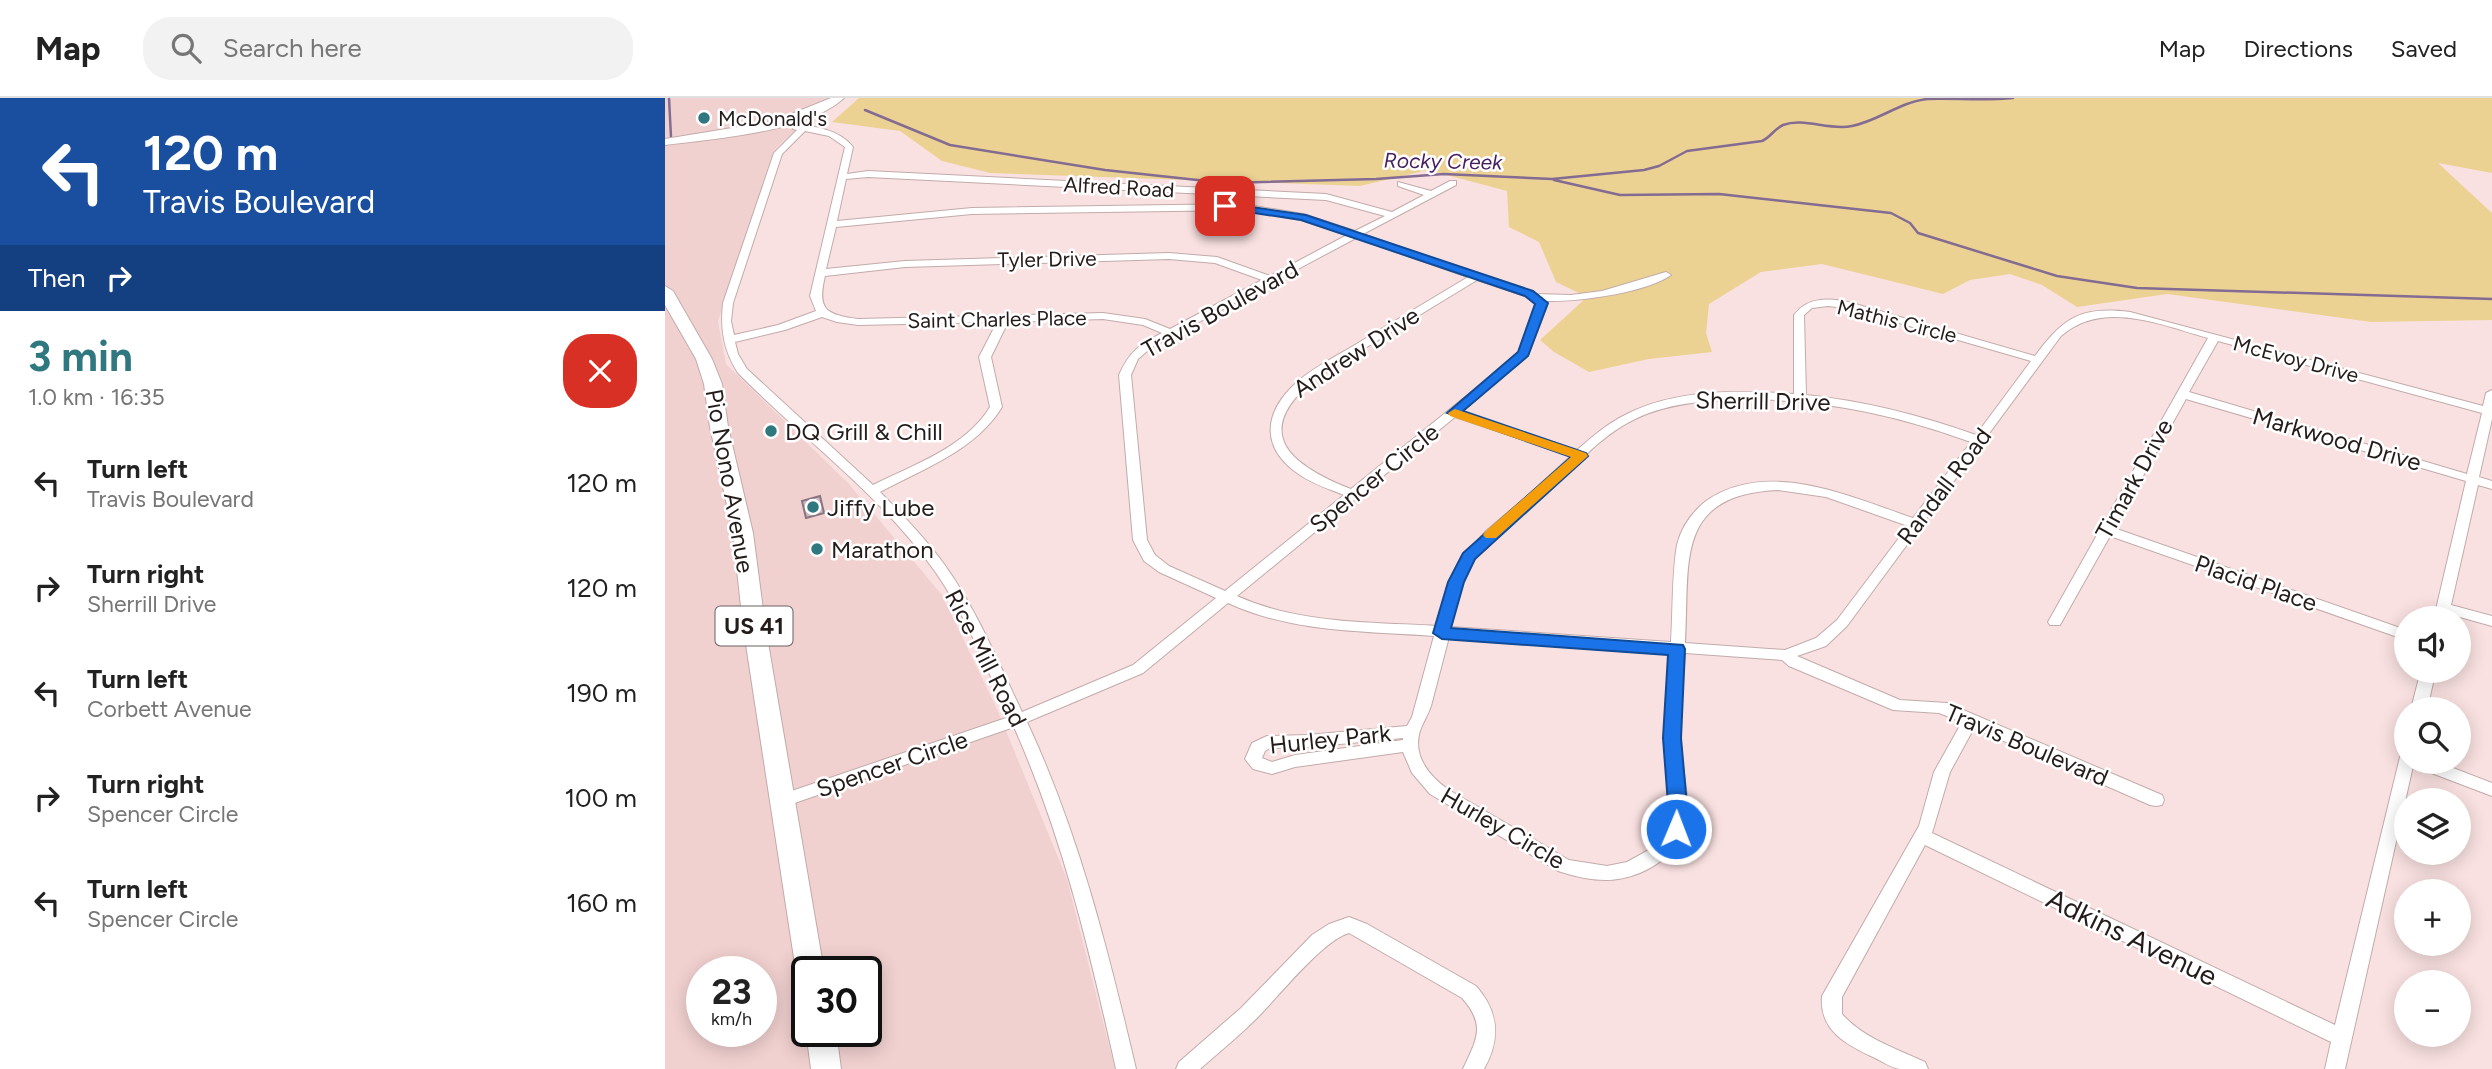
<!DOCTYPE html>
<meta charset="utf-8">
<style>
body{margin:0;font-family:Figtree,sans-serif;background:#f2f2f2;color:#222;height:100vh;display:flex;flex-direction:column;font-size:26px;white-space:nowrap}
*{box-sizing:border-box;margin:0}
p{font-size:23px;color:#767676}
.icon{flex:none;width:38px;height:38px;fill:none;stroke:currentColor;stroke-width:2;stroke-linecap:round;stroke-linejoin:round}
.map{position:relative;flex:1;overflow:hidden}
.details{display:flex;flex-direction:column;background:#fff;width:665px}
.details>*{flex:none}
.banner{background:#1a4fa0;color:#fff;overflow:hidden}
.controls{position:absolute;left:1729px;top:508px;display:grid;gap:14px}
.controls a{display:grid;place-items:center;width:77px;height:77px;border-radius:50%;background:#fff;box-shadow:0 4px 18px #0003;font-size:35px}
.speed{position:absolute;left:21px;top:858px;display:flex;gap:14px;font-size:35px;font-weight:700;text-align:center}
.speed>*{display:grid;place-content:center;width:91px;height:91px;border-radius:50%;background:#fff;box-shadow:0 4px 18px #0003;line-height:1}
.speed small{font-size:18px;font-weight:400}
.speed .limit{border:4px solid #111;border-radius:10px;background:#fff;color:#111}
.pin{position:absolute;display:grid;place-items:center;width:60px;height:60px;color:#fff;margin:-30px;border-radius:14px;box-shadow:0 4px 10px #0006}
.me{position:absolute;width:77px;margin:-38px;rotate:1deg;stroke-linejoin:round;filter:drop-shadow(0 0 5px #0008)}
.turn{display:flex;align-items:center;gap:24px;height:147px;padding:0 28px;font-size:32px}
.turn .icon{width:91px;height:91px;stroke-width:2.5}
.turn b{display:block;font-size:49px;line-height:60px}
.then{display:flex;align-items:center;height:66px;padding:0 28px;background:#0003;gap:14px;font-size:26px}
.round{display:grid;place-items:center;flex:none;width:74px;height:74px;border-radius:28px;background:#f2f2f2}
.overview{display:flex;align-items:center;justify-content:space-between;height:119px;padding:0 28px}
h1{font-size:42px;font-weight:700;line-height:52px;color:#307880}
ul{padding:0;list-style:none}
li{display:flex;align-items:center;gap:21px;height:105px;padding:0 28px}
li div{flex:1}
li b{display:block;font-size:26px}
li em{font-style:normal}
header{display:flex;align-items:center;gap:42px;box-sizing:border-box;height:98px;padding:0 35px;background:#fff;border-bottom:2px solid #e0e0e0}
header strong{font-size:33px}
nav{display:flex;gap:38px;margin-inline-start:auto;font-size:24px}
.search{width:490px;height:63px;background:#f2f2f2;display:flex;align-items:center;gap:18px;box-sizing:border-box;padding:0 24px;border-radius:28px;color:#767676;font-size:26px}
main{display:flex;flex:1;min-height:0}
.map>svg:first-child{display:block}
.built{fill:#f1d1d0;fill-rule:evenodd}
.green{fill:#ebd293}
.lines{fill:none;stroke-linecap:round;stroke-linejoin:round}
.stream{stroke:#836b92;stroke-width:2.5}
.building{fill:#ccb9c3;stroke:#87757f;stroke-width:2}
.street-casing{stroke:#c2abaa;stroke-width:2}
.secondary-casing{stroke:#c2abaa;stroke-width:2}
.primary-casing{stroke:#c2abaa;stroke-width:2}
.street{fill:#fff;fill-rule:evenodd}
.secondary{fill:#fff;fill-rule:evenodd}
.primary{fill:#fff;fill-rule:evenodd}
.route{fill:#1a73e8;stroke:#114b97;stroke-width:2}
.slow{fill:#f59e0b}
.poi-dot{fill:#307880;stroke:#fff;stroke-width:2.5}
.labels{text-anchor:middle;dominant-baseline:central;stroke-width:5;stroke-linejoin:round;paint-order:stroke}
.far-poi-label{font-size:21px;fill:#241c1b;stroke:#fff;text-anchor:start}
.far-water-label{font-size:21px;font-style:italic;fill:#471d61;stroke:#fff}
.far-street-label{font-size:21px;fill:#241c1b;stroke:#fff}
.shield{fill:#fff;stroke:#66605f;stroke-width:2}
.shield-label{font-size:23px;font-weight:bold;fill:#241c1b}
.street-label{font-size:24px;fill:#241c1b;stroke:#fff}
.poi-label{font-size:24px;fill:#241c1b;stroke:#fff;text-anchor:start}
.near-street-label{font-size:28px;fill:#241c1b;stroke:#fff}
</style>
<header>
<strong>Map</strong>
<div class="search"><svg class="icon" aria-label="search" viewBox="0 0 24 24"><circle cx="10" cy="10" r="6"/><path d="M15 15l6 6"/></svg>Search here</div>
<nav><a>Map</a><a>Directions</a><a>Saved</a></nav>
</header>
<main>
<section class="details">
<div class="banner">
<div class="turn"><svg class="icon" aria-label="left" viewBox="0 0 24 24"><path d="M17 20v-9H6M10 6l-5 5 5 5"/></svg><div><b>120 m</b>Travis Boulevard</div></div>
<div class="then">Then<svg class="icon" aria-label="right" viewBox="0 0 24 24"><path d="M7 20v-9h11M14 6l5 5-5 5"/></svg></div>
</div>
<div class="overview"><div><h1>3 min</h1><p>1.0 km · 16:35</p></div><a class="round" style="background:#d93025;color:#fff"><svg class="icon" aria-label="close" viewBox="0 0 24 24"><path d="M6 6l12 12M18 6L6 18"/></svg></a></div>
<ul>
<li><svg class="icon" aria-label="left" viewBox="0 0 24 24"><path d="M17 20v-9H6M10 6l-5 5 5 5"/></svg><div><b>Turn left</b><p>Travis Boulevard</p></div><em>120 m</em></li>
<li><svg class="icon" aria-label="right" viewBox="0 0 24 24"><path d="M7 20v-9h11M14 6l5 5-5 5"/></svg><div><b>Turn right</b><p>Sherrill Drive</p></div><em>120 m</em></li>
<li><svg class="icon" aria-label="left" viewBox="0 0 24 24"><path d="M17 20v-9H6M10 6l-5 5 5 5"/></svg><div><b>Turn left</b><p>Corbett Avenue</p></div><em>190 m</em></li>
<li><svg class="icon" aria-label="right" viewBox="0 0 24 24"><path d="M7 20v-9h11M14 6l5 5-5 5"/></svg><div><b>Turn right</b><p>Spencer Circle</p></div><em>100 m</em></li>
<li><svg class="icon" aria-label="left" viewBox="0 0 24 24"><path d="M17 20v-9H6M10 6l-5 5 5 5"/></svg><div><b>Turn left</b><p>Spencer Circle</p></div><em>160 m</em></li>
</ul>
</section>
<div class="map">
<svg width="1827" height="971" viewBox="0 0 1827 971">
<rect width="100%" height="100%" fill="#fae1e1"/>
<path class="built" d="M0,0H165L110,51L53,223L61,266L184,386L277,497L332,611L402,781L450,971H0ZM37,873H96V933H37ZM142,873H201V933H142Z"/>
<path class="green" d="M194,0H1827V75L1773,65L1827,115V222L1706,224L1502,196L1412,209L1377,187L1345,176L1305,182L1278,196L1157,166L1096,174L1044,206L1041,235L1047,254L984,261L924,274L889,254L875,242L922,199L891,184L874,144L844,129L842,93L763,72L695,88L325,75L277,63L235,33L167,24Z"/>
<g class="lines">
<path class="stream" d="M4,0L6,39
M200,12L285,47L440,72L560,85L711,81L779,76L887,81L979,72L994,68L1022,53L1097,43C1106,39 1109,31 1118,27C1139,19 1164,33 1187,28C1213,23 1235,4 1262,1C1291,0 1319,3 1348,0
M889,82L955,97L1054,96L1226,115L1245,125L1253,135L1392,178L1472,190L1827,201"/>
</g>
<path class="building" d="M155,398L159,415L141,420L137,403Z"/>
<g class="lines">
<g class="street-casing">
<path id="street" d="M128,27C149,27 175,32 188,49L182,76L203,73L661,96L727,114L759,97L733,88V84L766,93L785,83H791V87L698,136L871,196L906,197L937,193L1001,174L1006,177C981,195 912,204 880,203L882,205L863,257L796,314L912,352C927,339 942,326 960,317C1010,291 1074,292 1129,296V217C1143,198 1166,200 1187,205L1370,258C1399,219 1416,208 1465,214L1818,308L1821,295L1827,292V321L1814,379L1827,383V391L1813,387L1786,507L1827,518V528L1784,516L1783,520H1769L1801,383L1521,301L1449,430L1741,532V542L1445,438L1395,527H1385L1383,524L1543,240C1496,227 1438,201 1396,238L1182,528L1161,548L1132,558L1235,602L1282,605L1497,697L1499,702L1497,707L1491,708L1485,707L1309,630L1285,674L1267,735L1670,927L1735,659L1741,657V663H1770L1827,685V698L1748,668L1680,971H1660L1666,944L1260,747L1177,899V916C1198,940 1232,951 1260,964L1263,971C1254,971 1244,971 1235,971C1227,970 1218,964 1210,960C1182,947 1154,933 1157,898L1254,728L1269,674L1297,624L1274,615L1228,612L1124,568L1117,562L1020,555C1018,584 1014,613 1015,642C1016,666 1024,693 1022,717C1020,756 977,782 941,782C925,782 908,778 893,773L765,696L747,675L738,654L630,669L607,676L588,671L580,661L587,645L602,638L643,637L742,628L747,619L769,538C699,533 628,535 563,505L478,575L362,624C414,735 443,852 471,971H451C425,854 398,739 349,629L118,709L112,708L110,703L112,698L344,619C321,569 301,517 269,472C215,396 138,341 73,275C59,253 55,232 58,205L109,55L132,32L128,31ZM140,33L164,38L180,49L145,198L151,213L113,227L69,237L66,223L68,205L117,56ZM203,79L661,102L720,118L690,133L638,116L577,106L307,110L172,123L181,81ZM577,112L636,122L682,137L605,178L552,159L504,155L240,163L161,171L171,129L307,116ZM691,140L803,179C768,200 733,221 698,242C676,256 650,268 631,285C597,316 596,351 635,377C648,386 664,391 679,397L560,493L504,468L490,457L482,442L466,277L473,261L487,249ZM504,161L550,165L597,182L505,231L480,221L438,215L193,221C160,217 152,211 160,178L240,169ZM812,182L860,198L871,206L854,254L846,262L686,391C625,367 584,335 651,280ZM1163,208L1182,210L1366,263L1311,337C1255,317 1200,303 1141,297L1139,217L1147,210ZM157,219L172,224L193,227L332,224L314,259L325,309C301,349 248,367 208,387L82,271L73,256L70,244L120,232ZM438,221L478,227L497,235C474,247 465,253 454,277L468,442L479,463L494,474L551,500L468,567L357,614C333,564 312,512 279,466C260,440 238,417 215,394C258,371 311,352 337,309L326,259L343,224ZM1553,243L1817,315L1802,376L1524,294ZM1090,301C1169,304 1231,317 1306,344L1248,420C1186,399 1103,360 1041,403C1027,414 1016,430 1012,447C1007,474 1008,515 1006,544L786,529C791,509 795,487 805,469C822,439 853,421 878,399C907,372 934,338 970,321C1007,303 1049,302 1090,301ZM790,319L906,358L868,393L821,433L801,455L784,484L772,528C704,524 634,526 572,498ZM1113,392L1161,399L1243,428L1172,522L1151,540L1120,552L1020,545C1025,465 1008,397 1113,392ZM784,539L1005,554L999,640L1006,718L1000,736L991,748L962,764L942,768L904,762L784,692C765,679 747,658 755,633C758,624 763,617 766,608C772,585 778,562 784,539ZM738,640V642L630,657L607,664L597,660L600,653L605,650L643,649Z
M1756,572H1771L1762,611H1746Z
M684,819L702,826L811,888C834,914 836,941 819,971H798C811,942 822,928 797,900L684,835C657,843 614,898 592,920C574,938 554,954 535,971H511L514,964L576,910L647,837L664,826Z"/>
</g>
<g class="secondary-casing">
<path id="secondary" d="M166,0H179C142,34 50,41 0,47V41L109,23Z"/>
</g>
<g class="primary-casing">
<path id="primary" d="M0,188L8,193L47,261L57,286L63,329L88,435L100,527L159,873H142V884L135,882L131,873L78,527L68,435L45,329L39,286L31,261L0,207Z
M141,933H171L176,971H146Z"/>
</g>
<use href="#street" class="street"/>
<use href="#secondary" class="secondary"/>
<use href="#primary" class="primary"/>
</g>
<path class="route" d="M560,105L641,117L868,193L883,205L863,258L798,313L921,355L923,358L810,461L799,484L786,530L1018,547L1020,551L1016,640L1023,719L1018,736L1011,738L1004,736L1001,731L1004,719L998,640L1003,557L777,541L768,535L783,484L798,455L906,359L782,315L853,254L870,206L860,198L636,122L556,110V106Z"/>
<path class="slow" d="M790,311L921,355L923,358L831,440H821L818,437L821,433L906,359L785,318L783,315Z"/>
<g class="poi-dot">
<circle cx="39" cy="20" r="7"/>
<circle cx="106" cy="333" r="7"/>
<circle cx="148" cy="409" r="7"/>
<circle cx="152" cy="451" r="7"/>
</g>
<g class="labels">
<g class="far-poi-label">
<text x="53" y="20">McDonald's</text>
</g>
<g class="far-water-label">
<text transform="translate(778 63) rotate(1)">Rocky Creek</text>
</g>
<g class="far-street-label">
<text transform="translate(454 89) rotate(3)">Alfred Road</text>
<text transform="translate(382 161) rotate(-1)">Tyler Drive</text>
<text transform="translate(332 221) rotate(-1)">Saint Charles Place</text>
<text transform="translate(1232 223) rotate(14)">Mathis Circle</text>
<text transform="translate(1631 261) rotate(15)">McEvoy Drive</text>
</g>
<rect class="shield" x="50.5" y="508.5" width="77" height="39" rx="5"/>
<g class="shield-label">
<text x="89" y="528">US 41</text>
</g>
<g class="street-label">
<text transform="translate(555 211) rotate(-29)">Travis Boulevard</text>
<text transform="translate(691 254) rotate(-33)">Andrew Drive</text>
<text transform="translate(1098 303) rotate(1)">Sherrill Drive</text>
<text transform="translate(1672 341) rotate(16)">Markwood Drive</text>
<text transform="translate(709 380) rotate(-39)">Spencer Circle</text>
<text transform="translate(1469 381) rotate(-61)">Timark Drive</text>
<text transform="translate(65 383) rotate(80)">Pio Nono Avenue</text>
<text transform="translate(1279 388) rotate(-53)">Randall Road</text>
<text transform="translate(1591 485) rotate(19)">Placid Place</text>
<text transform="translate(321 560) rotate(63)">Rice Mill Road</text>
<text transform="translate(665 641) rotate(-6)">Hurley Park</text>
<text transform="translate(1362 647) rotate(23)">Travis Boulevard</text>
<text transform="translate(227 666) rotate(-19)">Spencer Circle</text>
<text transform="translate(838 730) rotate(30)">Hurley Circle</text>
</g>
<g class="poi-label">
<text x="120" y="333">DQ Grill &amp; Chill</text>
<text x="162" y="409">Jiffy Lube</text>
<text x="166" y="451">Marathon</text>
</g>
<g class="near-street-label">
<text transform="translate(1467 839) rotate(26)">Adkins Avenue</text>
</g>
</g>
</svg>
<div class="controls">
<a><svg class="icon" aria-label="sound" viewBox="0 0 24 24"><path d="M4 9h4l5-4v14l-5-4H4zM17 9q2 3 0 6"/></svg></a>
<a><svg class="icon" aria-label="search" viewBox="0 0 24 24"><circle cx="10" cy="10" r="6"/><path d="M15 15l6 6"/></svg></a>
<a><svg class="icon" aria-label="layers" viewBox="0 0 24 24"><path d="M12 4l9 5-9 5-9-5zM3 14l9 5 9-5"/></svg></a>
<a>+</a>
<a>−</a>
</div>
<div class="speed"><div>23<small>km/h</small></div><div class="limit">30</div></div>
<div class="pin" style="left:560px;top:108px;background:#d93025"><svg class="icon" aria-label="arrive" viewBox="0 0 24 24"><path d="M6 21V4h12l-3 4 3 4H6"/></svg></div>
<svg class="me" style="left:1011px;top:731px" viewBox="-20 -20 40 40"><circle r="17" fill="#1a73e8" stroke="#fff" stroke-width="3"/><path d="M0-11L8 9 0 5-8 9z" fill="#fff"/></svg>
</div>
</main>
